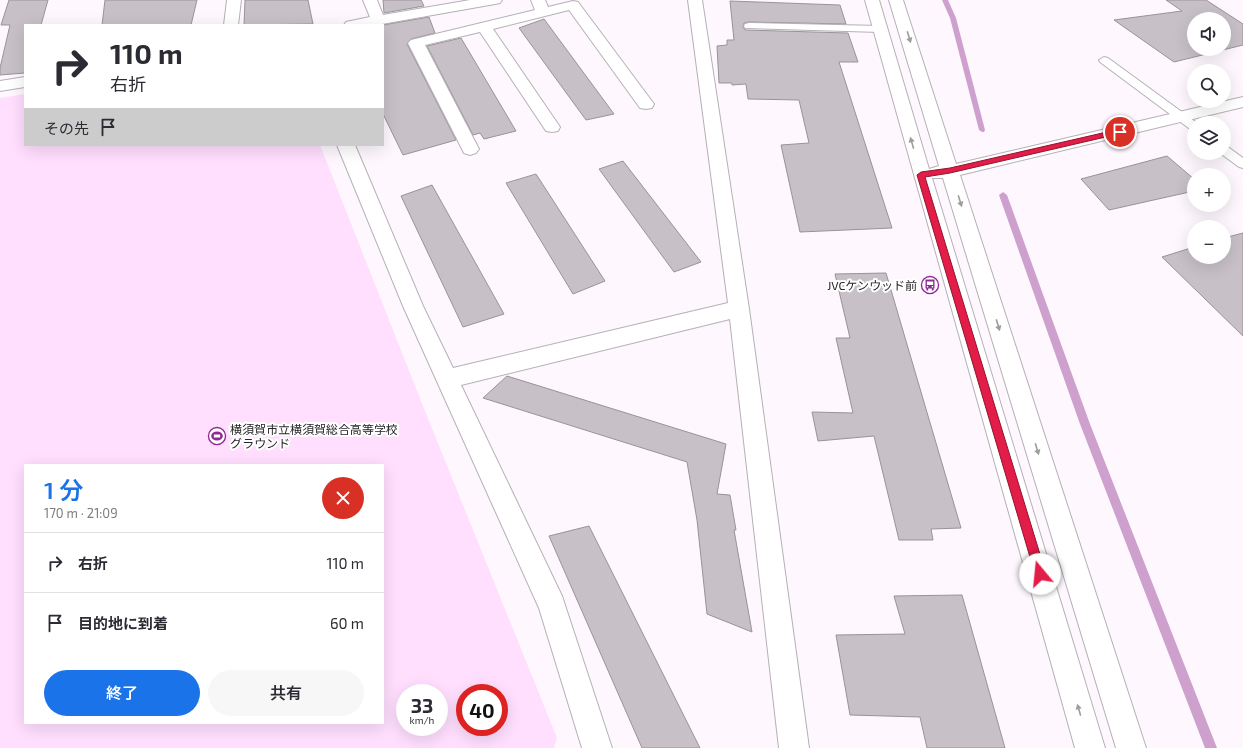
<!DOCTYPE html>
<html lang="ja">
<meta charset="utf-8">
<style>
body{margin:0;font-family:"Exo 2","Noto Sans JP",sans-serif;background:#f7f7f7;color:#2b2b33;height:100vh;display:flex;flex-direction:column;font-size:15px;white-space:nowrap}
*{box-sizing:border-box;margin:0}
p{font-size:13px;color:#7c7c81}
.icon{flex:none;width:22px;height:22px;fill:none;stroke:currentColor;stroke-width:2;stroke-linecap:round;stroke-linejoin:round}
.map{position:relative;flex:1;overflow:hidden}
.drawer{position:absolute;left:24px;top:464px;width:360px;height:260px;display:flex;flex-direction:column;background:#fff;border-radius:0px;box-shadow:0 4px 16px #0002}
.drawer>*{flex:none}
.top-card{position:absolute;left:24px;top:24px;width:360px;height:122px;border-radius:0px;box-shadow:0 4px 16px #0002;background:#fff;color:#2b2b33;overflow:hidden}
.buttons{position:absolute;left:1187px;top:12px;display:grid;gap:8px}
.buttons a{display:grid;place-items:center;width:44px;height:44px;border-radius:50%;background:#fff;box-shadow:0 4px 16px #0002;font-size:20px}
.speed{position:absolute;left:396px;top:684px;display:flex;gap:8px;font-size:20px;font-weight:700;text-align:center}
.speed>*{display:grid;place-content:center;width:52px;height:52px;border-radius:50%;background:#fff;box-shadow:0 4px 16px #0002;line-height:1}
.speed small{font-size:10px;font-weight:400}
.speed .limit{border:6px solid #d22;background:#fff;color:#111}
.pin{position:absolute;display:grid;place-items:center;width:34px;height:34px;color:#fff;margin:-17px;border:2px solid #fff;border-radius:50%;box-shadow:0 1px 4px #0007}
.me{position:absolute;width:44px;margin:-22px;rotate:343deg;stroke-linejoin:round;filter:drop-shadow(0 0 3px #0008)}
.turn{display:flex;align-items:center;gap:14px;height:84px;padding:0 20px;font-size:18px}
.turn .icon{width:52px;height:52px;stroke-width:2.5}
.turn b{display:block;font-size:28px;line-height:34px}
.then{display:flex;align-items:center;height:38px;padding:0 20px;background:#0003;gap:8px;font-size:15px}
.round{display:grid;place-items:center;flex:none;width:42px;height:42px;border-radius:21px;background:#f7f7f7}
.head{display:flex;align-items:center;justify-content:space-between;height:68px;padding:0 20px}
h1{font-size:24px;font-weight:600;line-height:30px;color:#1a73e8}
.cta{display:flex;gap:8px;margin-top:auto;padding:8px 20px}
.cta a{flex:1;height:46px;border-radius:24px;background:#1a73e8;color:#fff;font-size:16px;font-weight:600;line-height:46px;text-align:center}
.cta a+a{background:#f7f7f7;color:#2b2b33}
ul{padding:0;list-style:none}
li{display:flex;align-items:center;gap:12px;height:60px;padding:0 20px;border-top:1px solid #e1e1e2}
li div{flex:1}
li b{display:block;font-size:15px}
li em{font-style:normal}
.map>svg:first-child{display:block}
.green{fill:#ffdefe;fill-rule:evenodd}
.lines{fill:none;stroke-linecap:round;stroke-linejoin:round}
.stream{fill:#cea0ce;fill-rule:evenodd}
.building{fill:#c7c1c7;stroke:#999399;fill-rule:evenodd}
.lane-casing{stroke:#b5b0b5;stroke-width:2}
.street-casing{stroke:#b5b0b5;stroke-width:2}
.secondary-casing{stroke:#b5b0b5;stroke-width:2}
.lane{fill:#fff;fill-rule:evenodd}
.street{fill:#fff;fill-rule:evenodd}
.secondary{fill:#fff;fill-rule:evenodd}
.oneway{fill:#9e9d9e}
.route{fill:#e11d48;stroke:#92132f}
.labels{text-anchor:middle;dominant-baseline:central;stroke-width:4;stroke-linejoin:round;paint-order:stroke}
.poi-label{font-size:12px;fill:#272527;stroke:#fff;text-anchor:end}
</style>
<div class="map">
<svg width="1243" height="748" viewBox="0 0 1243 748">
<rect width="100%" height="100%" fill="#fef8fe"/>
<path class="green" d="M25,94V145H320L423,406L557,738L554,748H0V98ZM25,465H383V723H25ZM405,693H439V727H405ZM465,693H499V727H465Z"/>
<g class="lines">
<path class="stream" d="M942,0H948L956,18L985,130L984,132H982L979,130L950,18Z
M1003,192L1007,195L1090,424L1217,748H1205L1080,424L999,195Z"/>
</g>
<path class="building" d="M9,0H48L41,25H25V73L0,75V68L10,25H1Z
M105,0H197L191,25H102Z
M245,0H308L313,24L244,25Z
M383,0H421L424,6L384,13Z
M1166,0H1206L1243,24V45L1174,62L1114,20L1182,11ZM1194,19H1224V49H1194Z
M730,1L840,5L846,24L749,22L744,23L743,27L745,30L848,33L858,62H839L892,228L800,232L781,145L809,143L799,100L748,99L746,84L732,85V83H719L717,46L727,45V40H734Z
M429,17L435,33L411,39L407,44L456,140L403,155L383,114V25Z
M544,19L614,114L586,120L519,28Z
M461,38L516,131L484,139L480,133L473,135L427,46Z
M1167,156L1194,179V191L1109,210L1081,179Z
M623,161L701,262L674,272L599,169Z
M536,174L605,281L573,294L506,183Z
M432,185L504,314L463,327L401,196Z
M1243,233V336L1162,257L1194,247V257H1224V238Z
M886,273L961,528L931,529L933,540H899L874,436L818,441L812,412L853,413L836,338H850L835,274Z
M507,376L726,444L717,494L730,495L736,530H734L752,632L707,614L697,520L687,462L483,398Z
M589,526L700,748H642L549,536Z
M962,595L1005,748H927L920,717L850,715L836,635L905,634L894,596Z"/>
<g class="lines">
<g class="lane-casing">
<path id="lane" d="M749,23L880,26L885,29L880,32L745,28L744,26L745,24Z
M1104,57L1108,58L1197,123H1194V130L1190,129L1100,62L1099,60Z
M1224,146L1228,147L1243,158V168L1239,167L1220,153H1224Z"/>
</g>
<g class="street-casing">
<path id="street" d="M227,0H241L238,25H224Z
M363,0H377L383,15L470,0H502L500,3L495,4L376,25H344L346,22L370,17Z
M531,0H545L548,7L573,1L578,2L654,104L652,108L646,109L640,108L569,10L493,29L560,127L558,131L552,132L546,131L480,32L425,45L479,149L476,153L470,155L464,153L408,43L411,40L535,10Z
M688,0H702L749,309L809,748H779L730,319L461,385L562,596L612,748H582L539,608L403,306L337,145H355L423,306L453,368L728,303Z
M25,77V87L0,91V81Z"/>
</g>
<g class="secondary-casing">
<path id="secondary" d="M865,0H879L929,169L939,166L889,0H903L956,164L1243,97V107L960,175L1146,748H1116L943,178H932L1105,748H1075Z"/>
</g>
<use href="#lane" class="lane"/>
<use href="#street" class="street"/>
<use href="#secondary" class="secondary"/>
</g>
<defs><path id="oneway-solid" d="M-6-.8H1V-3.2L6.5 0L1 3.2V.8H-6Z"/></defs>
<g class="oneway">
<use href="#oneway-solid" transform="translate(909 37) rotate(73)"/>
<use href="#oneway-solid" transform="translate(912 143) rotate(-106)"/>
<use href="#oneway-solid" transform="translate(960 201) rotate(73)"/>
<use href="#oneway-solid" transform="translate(998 325) rotate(73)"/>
<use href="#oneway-solid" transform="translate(1037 449) rotate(73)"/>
<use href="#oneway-solid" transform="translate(1079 710) rotate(-106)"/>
</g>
<path class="route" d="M1120,129L1124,132L1123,133L950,173L925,177L1046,574L1044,577L1040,579L1037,577L1035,574L917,175L921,172L950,168Z"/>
<defs>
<g id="bus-ring" transform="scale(0.9)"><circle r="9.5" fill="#fff" stroke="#8e2b92" stroke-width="1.5"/><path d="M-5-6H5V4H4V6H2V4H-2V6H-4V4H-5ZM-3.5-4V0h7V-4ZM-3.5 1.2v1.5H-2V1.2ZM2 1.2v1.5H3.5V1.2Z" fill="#8e2b92"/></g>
<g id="stadium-ring" transform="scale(0.9)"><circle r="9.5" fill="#fff" stroke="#8e2b92" stroke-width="1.5"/><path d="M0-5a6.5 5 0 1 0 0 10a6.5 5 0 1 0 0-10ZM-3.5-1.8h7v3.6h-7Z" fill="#8e2b92"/></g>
</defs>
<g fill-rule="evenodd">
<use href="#bus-ring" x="930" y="285"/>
<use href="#stadium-ring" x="217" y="436"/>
</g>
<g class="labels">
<g class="poi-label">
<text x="917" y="285">JVCケンウッド前</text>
<text x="230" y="429" text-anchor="start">横須賀市立横須賀総合高等学校<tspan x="230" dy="14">グラウンド</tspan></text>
</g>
</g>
</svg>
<div class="buttons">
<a><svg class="icon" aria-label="sound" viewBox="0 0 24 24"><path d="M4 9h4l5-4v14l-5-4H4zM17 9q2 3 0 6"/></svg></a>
<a><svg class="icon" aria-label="search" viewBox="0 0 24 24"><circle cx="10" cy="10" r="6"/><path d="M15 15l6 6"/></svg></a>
<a><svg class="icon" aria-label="layers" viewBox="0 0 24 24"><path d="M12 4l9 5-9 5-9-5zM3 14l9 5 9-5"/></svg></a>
<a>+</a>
<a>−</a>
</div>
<div class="speed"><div>33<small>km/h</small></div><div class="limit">40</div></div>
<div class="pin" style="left:1120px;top:132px;background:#d93025"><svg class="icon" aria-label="arrive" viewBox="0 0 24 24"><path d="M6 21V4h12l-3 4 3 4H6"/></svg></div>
<svg class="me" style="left:1040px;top:574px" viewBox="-20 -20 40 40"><circle r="19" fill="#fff"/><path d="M0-13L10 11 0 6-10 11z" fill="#e11d48"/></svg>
<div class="top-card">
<div class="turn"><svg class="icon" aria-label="right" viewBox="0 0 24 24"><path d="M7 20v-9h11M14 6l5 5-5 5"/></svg><div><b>110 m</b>右折</div></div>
<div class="then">その先<svg class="icon" aria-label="arrive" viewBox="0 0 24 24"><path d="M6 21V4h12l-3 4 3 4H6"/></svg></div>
</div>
<section class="drawer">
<div class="head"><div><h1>1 分</h1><p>170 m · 21:09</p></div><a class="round" style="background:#d93025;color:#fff"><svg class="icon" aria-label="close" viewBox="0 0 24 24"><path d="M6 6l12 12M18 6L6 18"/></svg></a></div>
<ul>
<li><svg class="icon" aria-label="right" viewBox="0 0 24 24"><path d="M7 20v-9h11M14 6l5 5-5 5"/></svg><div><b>右折</b></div><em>110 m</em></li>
<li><svg class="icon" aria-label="arrive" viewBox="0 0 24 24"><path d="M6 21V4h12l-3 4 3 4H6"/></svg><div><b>目的地に到着</b></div><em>60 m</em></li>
</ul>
<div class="cta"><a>終了</a><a>共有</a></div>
</section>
</div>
